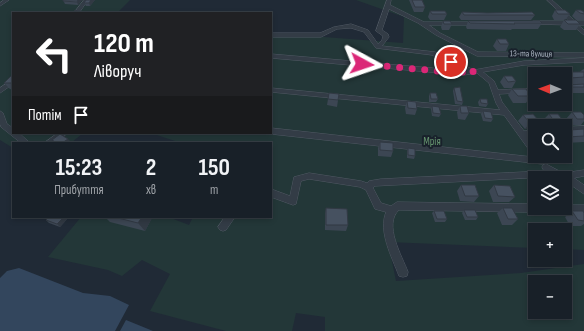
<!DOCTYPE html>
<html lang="uk">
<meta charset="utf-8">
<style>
body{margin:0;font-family:"Sofia Sans Condensed",sans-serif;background:#212830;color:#f1f3f6;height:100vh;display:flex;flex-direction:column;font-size:15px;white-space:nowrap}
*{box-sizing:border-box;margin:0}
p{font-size:13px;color:#9fa3a8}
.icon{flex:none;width:22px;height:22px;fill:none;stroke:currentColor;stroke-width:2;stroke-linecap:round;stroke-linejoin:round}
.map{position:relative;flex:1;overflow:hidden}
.panel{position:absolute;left:12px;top:142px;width:260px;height:76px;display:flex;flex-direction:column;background:#182028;border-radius:0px;box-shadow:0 2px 6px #0003,0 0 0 1px #363e45}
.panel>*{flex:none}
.banner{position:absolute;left:12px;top:12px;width:260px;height:122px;border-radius:0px;box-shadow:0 2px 6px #0003,0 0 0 1px #363e45;background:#202124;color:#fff;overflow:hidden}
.needle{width:26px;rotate:271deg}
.fabs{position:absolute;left:528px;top:67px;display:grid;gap:8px}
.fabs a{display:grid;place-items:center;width:44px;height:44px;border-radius:0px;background:#182028;box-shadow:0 2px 6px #0003,0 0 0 1px #363e45;font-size:20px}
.pin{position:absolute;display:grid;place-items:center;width:34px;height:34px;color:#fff;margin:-17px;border:2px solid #fff;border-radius:50%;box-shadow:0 1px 4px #0007}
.me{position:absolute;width:44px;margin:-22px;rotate:95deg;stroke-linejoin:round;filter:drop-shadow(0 0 3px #0008)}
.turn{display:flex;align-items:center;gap:14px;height:84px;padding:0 16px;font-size:18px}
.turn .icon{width:52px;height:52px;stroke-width:2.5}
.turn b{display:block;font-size:28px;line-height:34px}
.then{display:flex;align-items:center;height:38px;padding:0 16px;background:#0003;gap:8px;font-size:15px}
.eta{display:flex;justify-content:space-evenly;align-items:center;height:68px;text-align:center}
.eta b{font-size:24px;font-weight:700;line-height:28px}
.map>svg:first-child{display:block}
.green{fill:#233738;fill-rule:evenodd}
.water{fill:#33465d}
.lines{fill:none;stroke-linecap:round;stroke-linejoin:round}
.minor-casing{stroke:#515964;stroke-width:1}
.minor{fill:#333c46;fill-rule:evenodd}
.wall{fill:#3c4653}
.shaded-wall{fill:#313943}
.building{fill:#465160;stroke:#313943}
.route{stroke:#db2777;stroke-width:7;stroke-dasharray:0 12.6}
.labels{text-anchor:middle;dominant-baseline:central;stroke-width:4;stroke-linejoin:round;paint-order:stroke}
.far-street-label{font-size:9px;fill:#adb6c3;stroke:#19212b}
.park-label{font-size:11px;fill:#65936e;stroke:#19212b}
</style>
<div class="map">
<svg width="584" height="331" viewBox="0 0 584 331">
<rect width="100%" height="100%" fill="#202a36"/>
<path class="green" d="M0,0H130L117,13H13V133H83L71,143H13V148L0,140Z
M356,0H584V250L565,249V230H535V248L388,242L396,281L521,273L584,264V331H325V317L296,313L292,331H226L150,311L170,274L142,260L122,276L108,270L48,257L81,217H168L189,225L193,217H271V143H181L151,133H271V33L403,43L404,17ZM535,74H565V104H535ZM535,126H565V156H535ZM535,178H565V208H535ZM535,282H565V312H535Z"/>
<path class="water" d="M19,268L83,293L110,296L129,305L115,331H0V278L7,271Z
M126,320L153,331H120Z"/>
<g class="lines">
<g class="minor-casing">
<path id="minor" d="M4,0H9L0,6V3Z
M84,0H88L79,13H74Z
M387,0H391L390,5L424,22H479L480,23L477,25H429L440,33L478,52L584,53V57L477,56L436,35L418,23L389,9L382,30L388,34L389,37L382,46L435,52L474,70L524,61L584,58V62L524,65L483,72L494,81L498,90L535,88V92L499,94L502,102L524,131L535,130V136H528L535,146V155L532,154L504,115L271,92V88L500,110L496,103L489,83L477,73L464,75L271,58V54L466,71L432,55L376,48L364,32L351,28L337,29L321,37H271V33H320L334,27L351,24L368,30L378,44L382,40L383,36L376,31Z
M547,0H552L575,21H584V25H578L584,30V35L572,25L531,24L530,23L533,21H569Z
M13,79V84L0,93V88Z
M0,111L3,113L7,124L13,128V133H19L30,143H21L1,127L0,124Z
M584,126V132L565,133V127Z
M271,128L542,158L545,159L546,161L545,163L542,164L271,134L269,133H271Z
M58,133H68L54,143H44Z
M546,164L563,173L584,170V176L574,178L584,185V194L565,181V178H557L550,175L547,177L375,186L373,188L381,203L391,206L397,202L535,204V208H565V205H584V213L399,210C383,224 402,256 408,272L407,276L403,277L399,276C392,257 378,232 386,212L375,209L366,190L360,187L309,179L301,181L296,204L293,205L271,197V189L290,196L294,177L309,173L361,181L367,183L369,181L381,179L544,171L542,167L543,165Z
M225,217H235L226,230L223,231L220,230L218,227Z"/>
</g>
<use href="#minor" class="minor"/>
</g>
<path class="wall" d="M63,0H82L78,5L65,4Z
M95,0L90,6H86L84,3Z
M408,0H422L425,7L423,12H414L409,0Z
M555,10L570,14L565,20L580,24L576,30H564L560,27L564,20H554L552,16Z
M576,10L584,12V20H576L572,16Z
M430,11L447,14L444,20H430L428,17Z
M462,12L535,15L531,20H461L459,17Z
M443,21L452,24L449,30H442L441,27Z
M468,21L542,23L538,29H512L511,30L467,29L466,27Z
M497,39L509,44L506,51H497L493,46Z
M584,69V84H569L565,90V74H543L544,72H580L582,70Z
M504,76L516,81L512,88H504L500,82Z
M13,77V90L10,89L4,83Z
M584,84V93H566L565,92V90L569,85Z
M454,88L463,102L462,105L455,104L453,91Z
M512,89L531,96L526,103H513L508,95Z
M430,93L438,99L436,102H429V96Z
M339,94L337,107L327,105L328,99Z
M480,99L488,104L486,107L479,106L478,102Z
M407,101L417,109L415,115L406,114L405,108Z
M432,106L441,114L439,117L432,116L431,109Z
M460,106L469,113L465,120L458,119L457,112Z
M483,111L493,119L491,122L483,121L481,114Z
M572,112L584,115V121L581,125H571L566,119Z
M549,114L570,130L583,129H584V142L565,143V126H548L543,120Z
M523,115L539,121L533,128L525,129L518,121Z
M535,133V143L531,138Z
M380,142L393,151L391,157L378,156V148Z
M408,148L415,156L414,159L407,158V151Z
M461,185L479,196L474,202L460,201L457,191Z
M494,185L515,197L509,202H493L489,191Z
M326,208L348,225L346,231L325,230V213Z
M503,208L518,219L512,225H502L497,213Z
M464,210L478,217L476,220H465L462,213Z
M434,211L447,219L445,222H435L432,213Z
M572,211L584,213V224L581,226H570L565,217Z
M49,217H69L60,227L49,223L46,220Z
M105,217H152V218L145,231L110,222Z"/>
<path class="shaded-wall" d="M78,0H82L78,5L77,2Z
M91,0H95L90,6L89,3Z
M539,121L533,128L525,129L530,123Z
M68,139L72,143H62Z
M64,217H69L60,227L57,224Z
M142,217H152V218L145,231L138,223Z"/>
<path class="building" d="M63,0H78L77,2L63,1Z
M86,0H91L89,3H84Z
M412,0H422L425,7H415Z
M75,10L79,13H72Z
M555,10H565L570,14H558Z
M576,10H581L584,12V14L580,13Z
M430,11H445L447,14H432Z
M462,12L487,13L532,12L535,15H464Z
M564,20H576L580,24H568Z
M443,21H450L452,24H444Z
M468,21H540L542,23H514L515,24L470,23Z
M497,39H506L509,44H500Z
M544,72H584V77L570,78L569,85L565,81V74H546Z
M11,76L13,77V83H4Z
M504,76H512L516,81L508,82Z
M584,84V87H571L569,85Z
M460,87L463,102L457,101L454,88Z
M512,89H526L531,96H518Z
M329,93L339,94L338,100L328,99Z
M430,93H436L438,99H431Z
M480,99H487L488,104L481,103Z
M407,101L416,102L417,109L408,108Z
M432,106L439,107L441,114L433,113Z
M460,106H467L469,113H461Z
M483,111L491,112L493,119L485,118Z
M572,112H581L584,115V119H577Z
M533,114L539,121L530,123L523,115Z
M549,114H558L570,130L584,129V136L567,137L565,135V126H558Z
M60,134L68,139L62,143H57L52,140Z
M380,142L393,143V151L380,150Z
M408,148L415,149V156L408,155Z
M461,185H475L479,196H465Z
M494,185L510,186L515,197L498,196Z
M326,208L347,209L348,225H326Z
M503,208H512L518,219H508Z
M464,210H475L478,217H467Z
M434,211H444L447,219H437Z
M572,211H583L584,213V221L578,220Z
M49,217H64L57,224L46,220Z
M114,217H142L138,223Z"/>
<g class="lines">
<path class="route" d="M362,64L448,72H474L451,62"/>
</g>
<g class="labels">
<g class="far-street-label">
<text transform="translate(531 54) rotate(1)">13-та вулиця</text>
</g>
<g class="park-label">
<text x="432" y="141">Мрія</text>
</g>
</g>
</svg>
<div class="fabs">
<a><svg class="needle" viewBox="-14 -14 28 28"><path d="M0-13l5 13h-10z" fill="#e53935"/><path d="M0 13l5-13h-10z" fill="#9fa3a8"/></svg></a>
<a><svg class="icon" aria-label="search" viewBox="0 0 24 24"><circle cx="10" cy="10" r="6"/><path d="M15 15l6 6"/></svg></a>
<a><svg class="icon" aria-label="layers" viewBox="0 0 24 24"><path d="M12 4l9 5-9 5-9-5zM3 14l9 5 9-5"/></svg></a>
<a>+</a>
<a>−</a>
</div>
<div class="pin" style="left:451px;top:62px;background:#d93025"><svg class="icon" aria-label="arrive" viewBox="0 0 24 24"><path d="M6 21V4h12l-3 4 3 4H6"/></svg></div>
<svg class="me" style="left:362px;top:64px" viewBox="-20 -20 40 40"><path d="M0-17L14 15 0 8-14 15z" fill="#db2777" stroke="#fff" stroke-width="4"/></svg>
<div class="banner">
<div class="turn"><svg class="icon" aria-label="left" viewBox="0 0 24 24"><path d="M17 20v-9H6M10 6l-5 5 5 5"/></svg><div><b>120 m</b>Ліворуч</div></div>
<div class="then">Потім<svg class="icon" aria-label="arrive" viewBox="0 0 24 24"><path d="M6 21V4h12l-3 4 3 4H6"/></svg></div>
</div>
<section class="panel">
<div class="eta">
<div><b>15:23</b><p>Прибуття</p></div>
<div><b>2</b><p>хв</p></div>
<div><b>150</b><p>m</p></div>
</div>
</section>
</div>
